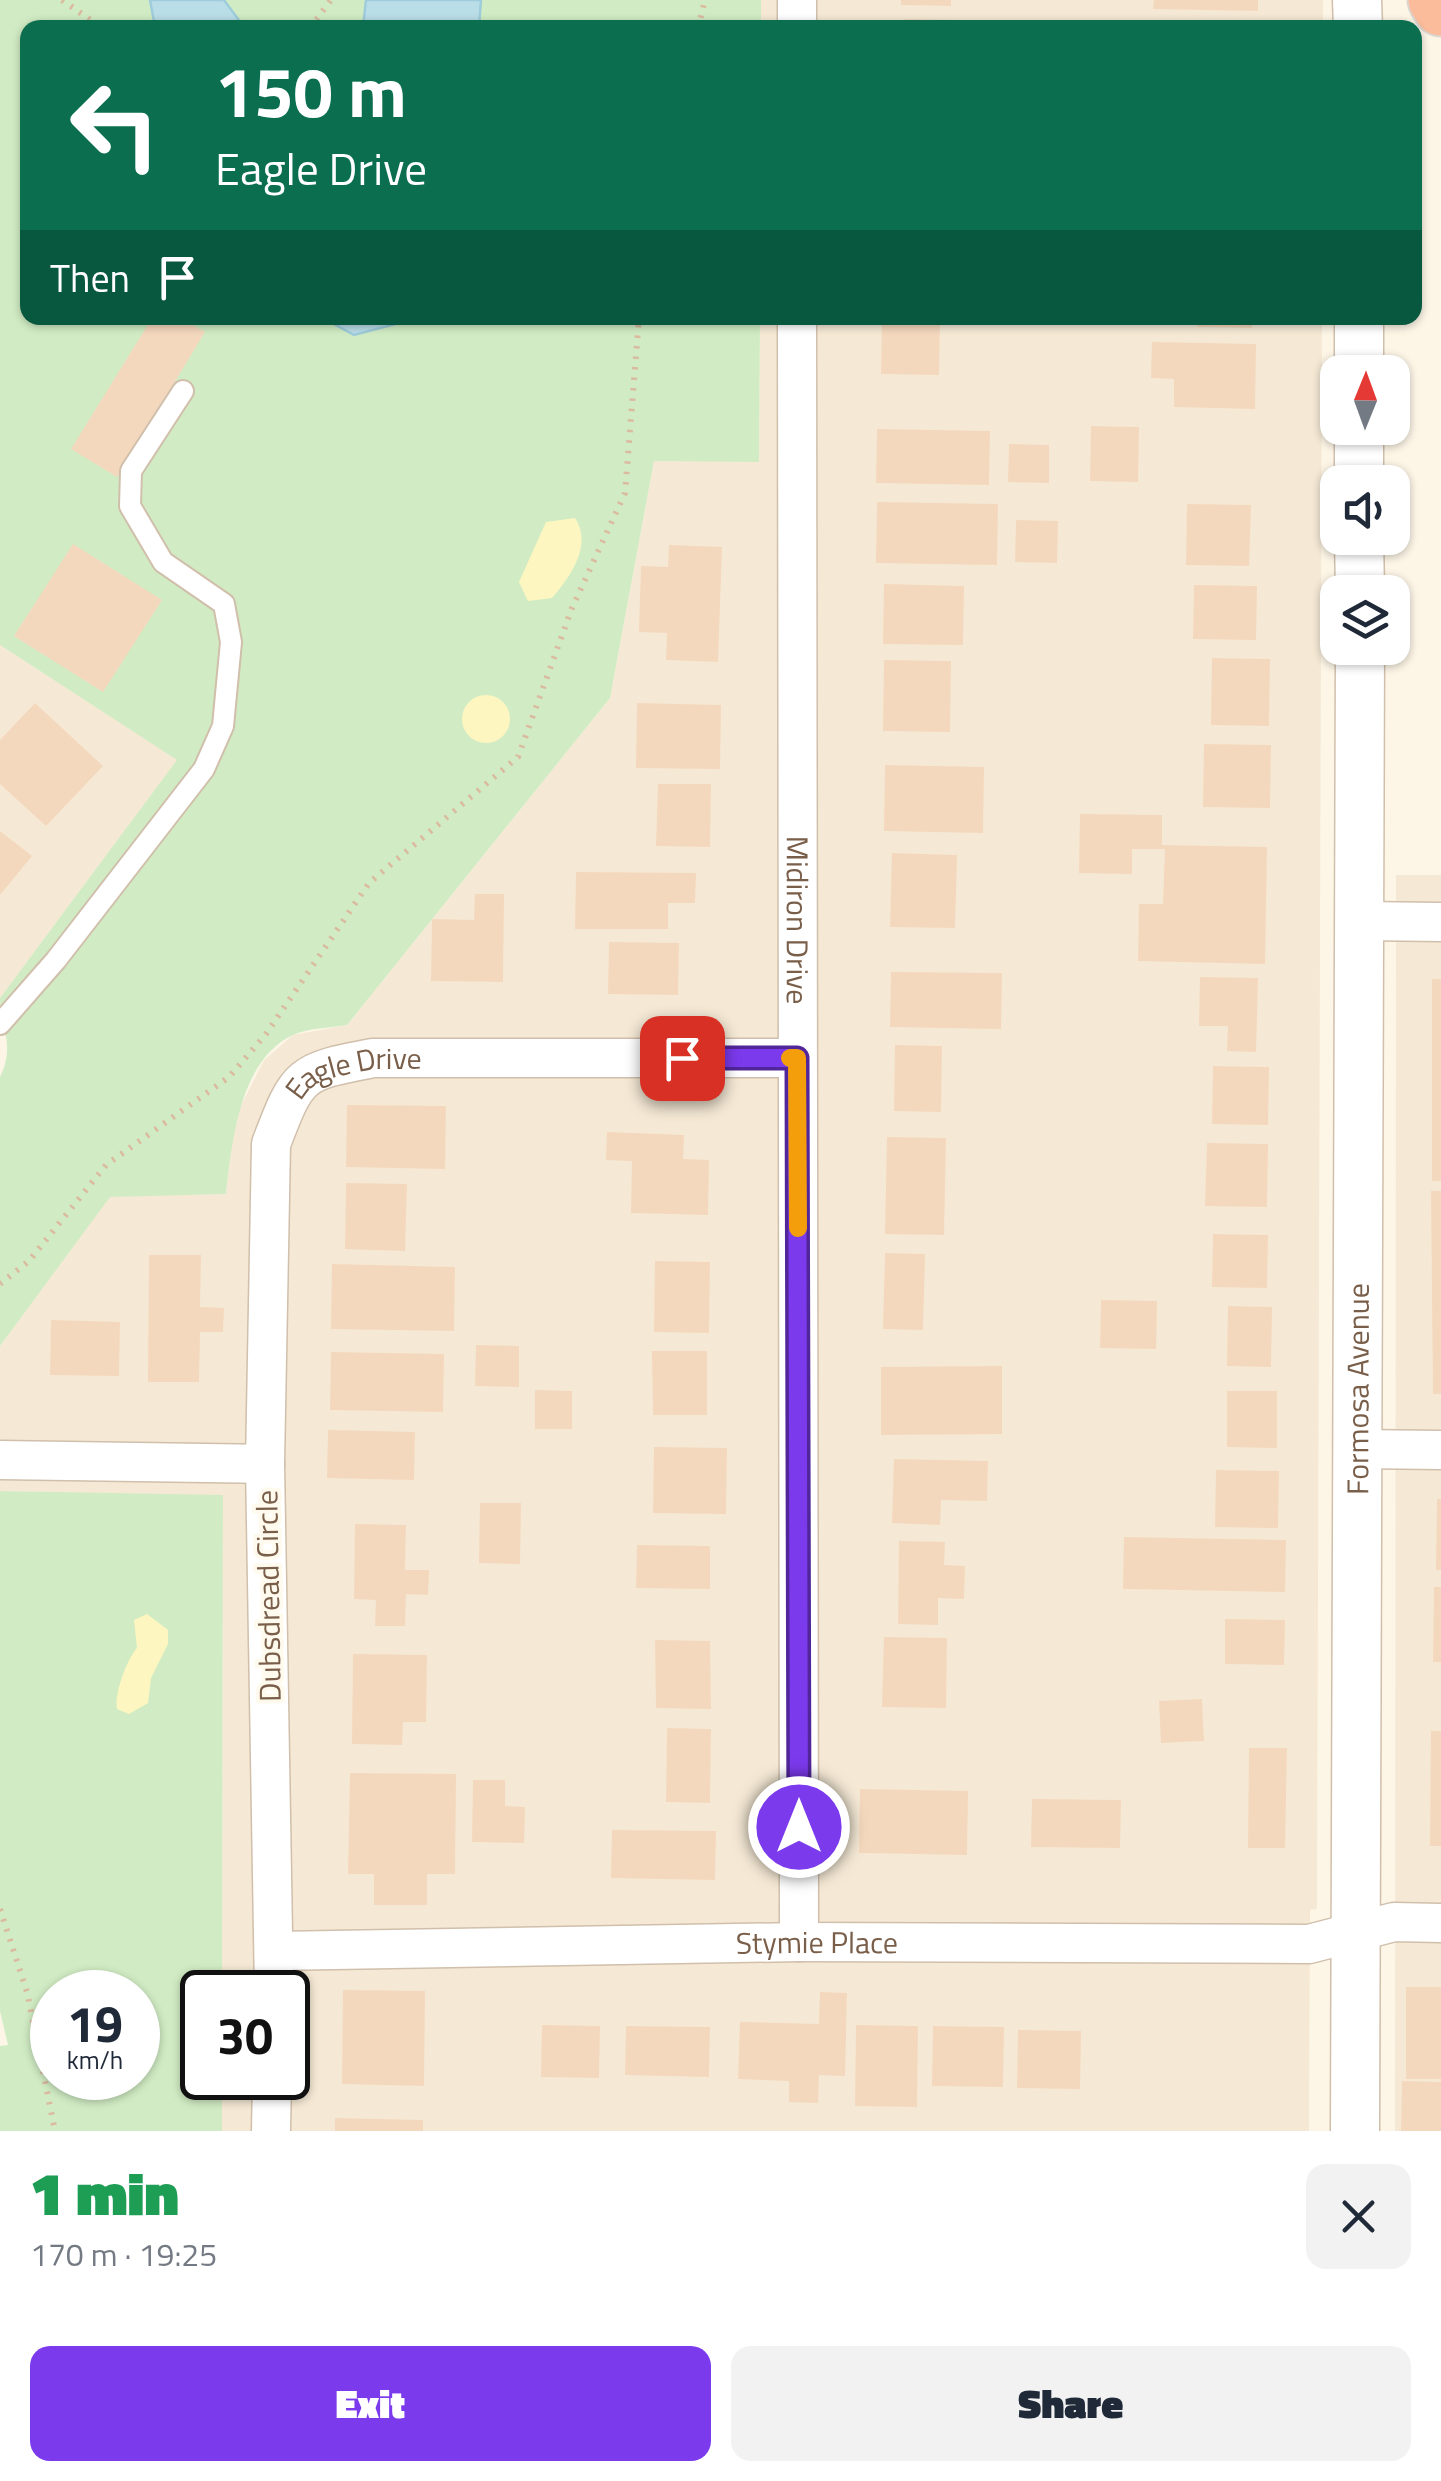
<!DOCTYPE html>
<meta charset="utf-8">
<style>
body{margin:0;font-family:"Titillium Web",sans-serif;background:#f2f2f3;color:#1f2937;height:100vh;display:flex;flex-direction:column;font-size:38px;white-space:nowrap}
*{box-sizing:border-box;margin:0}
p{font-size:32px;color:#747a83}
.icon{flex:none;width:55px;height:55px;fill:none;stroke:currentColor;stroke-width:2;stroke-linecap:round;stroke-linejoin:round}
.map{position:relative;height:2131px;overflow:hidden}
.details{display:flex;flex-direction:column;background:#fff;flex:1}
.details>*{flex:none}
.top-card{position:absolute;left:20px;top:20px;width:1402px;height:305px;border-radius:20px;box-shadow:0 2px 8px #0004;background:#0b6e4f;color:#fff;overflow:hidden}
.needle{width:65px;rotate:1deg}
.fabs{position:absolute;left:1320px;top:355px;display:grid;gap:20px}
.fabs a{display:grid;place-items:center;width:90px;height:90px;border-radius:20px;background:#fff;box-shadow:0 2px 8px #0004;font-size:50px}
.speed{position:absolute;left:30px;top:1970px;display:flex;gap:20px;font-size:50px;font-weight:700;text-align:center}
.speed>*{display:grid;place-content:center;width:130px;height:130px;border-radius:50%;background:#fff;box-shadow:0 2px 8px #0004;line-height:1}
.speed small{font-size:25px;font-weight:400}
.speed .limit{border:5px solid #111;border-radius:15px;background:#fff;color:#111}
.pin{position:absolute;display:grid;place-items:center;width:85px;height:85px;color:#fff;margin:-42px;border-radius:20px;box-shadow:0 5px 15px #0006}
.me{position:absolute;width:110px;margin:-55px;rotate:0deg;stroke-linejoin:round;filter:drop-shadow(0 0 8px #0008)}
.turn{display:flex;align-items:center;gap:35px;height:210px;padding:0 30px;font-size:45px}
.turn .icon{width:130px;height:130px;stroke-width:2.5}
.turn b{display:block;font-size:70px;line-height:85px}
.then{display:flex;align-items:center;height:95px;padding:0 30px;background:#0003;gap:20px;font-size:38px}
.round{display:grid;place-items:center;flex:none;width:105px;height:105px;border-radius:20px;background:#f2f2f3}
.overview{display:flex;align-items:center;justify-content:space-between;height:170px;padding:0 30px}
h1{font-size:60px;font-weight:800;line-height:75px;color:#1e9e55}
.primary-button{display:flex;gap:20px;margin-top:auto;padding:20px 30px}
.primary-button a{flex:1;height:115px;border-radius:20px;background:#7c3aed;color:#fff;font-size:40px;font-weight:800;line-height:115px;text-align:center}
.primary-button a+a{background:#f2f2f3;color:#1f2937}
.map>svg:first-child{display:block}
.residential{fill:#f5e9d5}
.green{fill:#d1ecc4;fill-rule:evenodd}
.sand{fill:#fef6c0}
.water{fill:#badee8;stroke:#9fccdb;stroke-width:2.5}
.building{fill:#f4d8bd}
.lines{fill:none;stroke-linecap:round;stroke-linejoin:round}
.service-casing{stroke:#d0bfab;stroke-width:24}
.minor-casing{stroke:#d0bfab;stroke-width:41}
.tertiary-casing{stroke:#d0bfab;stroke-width:51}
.motorway-casing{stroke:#dcd5d0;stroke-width:59}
.path{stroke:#dabba0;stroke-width:6;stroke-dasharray:2.5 8;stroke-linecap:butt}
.service{stroke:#fff;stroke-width:20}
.minor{stroke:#fff;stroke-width:38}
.tertiary{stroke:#fff;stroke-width:48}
.motorway{stroke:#fabc9b;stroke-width:55}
.route-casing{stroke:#51269a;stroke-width:25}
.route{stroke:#7c3aed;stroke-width:18}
.slow{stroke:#f59e0b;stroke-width:18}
.labels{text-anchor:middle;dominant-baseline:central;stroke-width:8;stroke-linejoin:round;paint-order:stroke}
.street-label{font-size:30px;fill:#795e49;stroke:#fffaee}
</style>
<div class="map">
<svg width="1441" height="2131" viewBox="0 0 1441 2131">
<rect width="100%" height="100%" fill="#fdf6e7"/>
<path class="residential" d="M761,0H1323V28H761Z
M760,318H1322L1317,1909L1310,1910L1309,2131H222V2078H288V1992H222L223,1496L0,1491V1346L110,1196L226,1194L235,1117L264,1060L293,1035L347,1025L610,698L654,461H759Z
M0,645L178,760L0,998Z
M1396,875H1441V2131H1395Z"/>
<path class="green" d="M0,0H761V28H28V318H760L759,462L654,461L610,698L347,1025C331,1028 307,1028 293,1035C239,1060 232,1143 226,1194L110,1197L0,1346V1077C16,1043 0,1030 0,998L177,760L0,645Z
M0,1491L223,1495L222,1992H202V2078H222V2131H0V2046L8,2045L0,2011ZM52,1992H138V2078H52Z"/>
<path class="sand" d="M575,518C593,545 570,577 552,598L528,601L519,582L546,522Z
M462 719a24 24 0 1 1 48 0a24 24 0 1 1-48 0Z
M147,1614L168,1630V1644L151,1678L148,1703L129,1714L117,1709C114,1694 127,1659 137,1648L134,1620Z"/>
<path class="water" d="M150,0H224L241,23L240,28L155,27Z
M366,0H481L479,27H363Z
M323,318H402L396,324L354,335Z"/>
<path class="building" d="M901,0H951V6L901,5Z
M1154,0H1258V11L1153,9Z
M904,19L964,20V28H903Z
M152,318H181L205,332L117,477L71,449Z
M882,318H940L939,375L881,374Z
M1197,318H1252V328L1197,327Z
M1152,342L1256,344L1255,409L1174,407V379L1151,378Z
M1091,426L1139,427L1138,482L1090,481Z
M877,429L990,431L989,485L876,483Z
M1009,444L1049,445V483L1008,482Z
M877,502L998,504L997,565L876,563Z
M1187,504L1251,505L1249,566L1186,565Z
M1016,520L1058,521L1057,563L1015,562Z
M73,544L162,600L103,692L14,636Z
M669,545L722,547L718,662L666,660L667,633L639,632L641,566L668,567Z
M884,584L964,586L963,645L883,644Z
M1194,585L1257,586L1256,640L1193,639Z
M1212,658L1270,659L1269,726L1211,725Z
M884,660L951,661L950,732L883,731Z
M35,703L103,766L46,826L0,784V740Z
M637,703L721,705L720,769L636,768Z
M1204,744L1271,745L1270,808L1203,807Z
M885,765L984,767L983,833L884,831Z
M658,784H711L710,847L656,846Z
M1080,814L1162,815V845L1267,847L1265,964L1138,961L1139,904H1163L1165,849H1132V874L1079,873Z
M0,831L32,856L0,895Z
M892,853L957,855L955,928L890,927Z
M576,872L696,873L695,903H668V929H575Z
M475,894H504L503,982L431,981L432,919L474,920Z
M609,942L679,943L678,995L608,994Z
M891,972L1002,973L1001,1029L890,1027Z
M1200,977L1258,978L1256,1052L1227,1051L1228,1026H1199Z
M1432,979H1441V1181H1432Z
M895,1045L942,1046L941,1112L894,1111Z
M1213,1066L1269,1067L1268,1125L1212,1124Z
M347,1105L446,1106L445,1169L346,1167Z
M607,1132L684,1135L683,1159L709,1160L708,1215L631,1213L632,1161L606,1160Z
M887,1137L946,1138L944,1235L885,1234Z
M1207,1143L1268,1144L1267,1207L1205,1206Z
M346,1183L407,1184L405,1251L345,1249Z
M1431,1191H1441V1394H1433Z
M1213,1234L1268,1235L1267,1288L1212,1287Z
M885,1253L925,1254L923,1330L883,1329Z
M149,1255H201L200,1307L224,1308L223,1332H200L199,1382H148Z
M655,1261L710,1262L709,1333L654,1332Z
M332,1264L455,1267L454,1331L331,1329Z
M1101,1300L1157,1301L1156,1349L1100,1348Z
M1228,1306L1272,1307L1271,1367L1227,1366Z
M51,1320L120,1322L119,1376L50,1375Z
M476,1345L519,1346V1387L475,1386Z
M652,1351H707V1415H653Z
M331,1352L444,1354L443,1412L330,1410Z
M1002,1366V1434L881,1435V1367Z
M535,1390L572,1391V1429H535Z
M1227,1391H1277V1448L1227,1447Z
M328,1430L415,1432L414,1480L327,1478Z
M654,1447L727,1448L726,1514L653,1513Z
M894,1459L988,1461L987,1501L941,1500L940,1525L892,1523Z
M1216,1470L1279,1471L1278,1528L1215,1527Z
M1437,1499H1441V1570H1436Z
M480,1503H521L520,1564L479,1563Z
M355,1524L406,1525L405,1570H429L428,1595L406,1594L405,1626H375L376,1600L354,1599Z
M1124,1537L1286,1540L1285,1592L1123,1589Z
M899,1541L945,1542L944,1565L965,1566L964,1599L938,1598V1625L898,1624Z
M637,1545L710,1546V1589L636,1588Z
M1434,1587H1441V1662H1433Z
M1225,1619L1285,1620L1284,1665L1225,1664Z
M884,1637L947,1638L946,1708L882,1707Z
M655,1640L710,1641L711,1709L656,1708Z
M353,1654L427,1655L426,1722H403L402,1745L352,1744Z
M1202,1699L1204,1741L1161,1743L1159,1701Z
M667,1728L711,1729L710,1803L666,1802Z
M1431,1731H1441V1846H1430Z
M1249,1748H1287L1285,1848H1248Z
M350,1773L456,1774L455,1874H427V1905H374V1874H348Z
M473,1780H505V1806L525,1807L524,1843L472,1842Z
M860,1789L968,1791L967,1855L859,1853Z
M1032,1799L1121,1800L1120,1848L1031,1847Z
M612,1830L716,1831L715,1880L611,1878Z
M1406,1987H1441V2079H1406Z
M343,1990L425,1991L424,2086L342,2084Z
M820,1992L847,1993L845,2076L819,2075L818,2103L789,2102V2081L738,2079L740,2022L819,2024Z
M542,2025L600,2026L599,2078L541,2077Z
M856,2025L918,2026L917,2107L855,2106Z
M626,2026L710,2027L709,2077L625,2075Z
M933,2026L1004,2027L1003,2087L932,2086Z
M1018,2030L1081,2031L1080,2089L1017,2088Z
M1402,2081L1441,2082V2131H1401Z
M335,2118L423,2120V2131H335Z"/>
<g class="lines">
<g class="service-casing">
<path id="service" d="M0,1024L56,960L204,769L223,726L231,642L224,604L163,562L130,506L131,471L183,391"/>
</g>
<g class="minor-casing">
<g id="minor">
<path d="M797,0V28"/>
<path id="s1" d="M797,318L799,1942"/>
<path d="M1361,921L1441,922"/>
<path d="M1358,1449L1441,1450"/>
<path d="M0,1460L265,1464"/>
<path id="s2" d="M275,1951L799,1942L1309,1944L1394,1922L1441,1923"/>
<path id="s3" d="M274,1992L265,1464L271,1144C298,1073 299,1072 373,1058H797"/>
<path d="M271,2131L272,2078"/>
</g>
</g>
<g class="tertiary-casing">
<g id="tertiary">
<path d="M1357,0L1358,28"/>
<path d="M1359,318V372"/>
<path d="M1359,428V482"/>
<path d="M1359,538L1360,592"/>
<path id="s4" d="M1355,2131L1360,648"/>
</g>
</g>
<g class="motorway-casing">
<path id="motorway" d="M1436,0L1441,8"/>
</g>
<path class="path" d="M62,0L102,28
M310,28L331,0
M698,28L705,0
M0,1284L29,1261L106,1165L229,1077L266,1034L369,883L518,757L572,608L625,493L639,318
M0,1909L27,1992L55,2131"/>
<use href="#service" class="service"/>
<use href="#minor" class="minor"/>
<use href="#tertiary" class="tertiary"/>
<use href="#motorway" class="motorway"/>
</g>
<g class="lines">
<g class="route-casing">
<path id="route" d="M682,1058H797L799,1827"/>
</g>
<use href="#route" class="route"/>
<path class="slow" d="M790,1058H797L798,1228"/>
</g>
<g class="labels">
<g class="street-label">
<text stroke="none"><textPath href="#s1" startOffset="602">Midiron Drive</textPath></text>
<text stroke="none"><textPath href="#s3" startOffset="972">Eagle Drive</textPath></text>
<text stroke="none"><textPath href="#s4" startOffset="742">Formosa Avenue</textPath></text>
<text transform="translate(268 1596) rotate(-91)">Dubsdread Circle</text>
<text stroke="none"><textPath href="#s2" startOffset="542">Stymie Place</textPath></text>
</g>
</g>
</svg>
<div class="fabs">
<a><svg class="needle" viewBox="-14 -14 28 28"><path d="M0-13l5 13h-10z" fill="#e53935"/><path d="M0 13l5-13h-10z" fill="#747a83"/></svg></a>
<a><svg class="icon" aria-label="sound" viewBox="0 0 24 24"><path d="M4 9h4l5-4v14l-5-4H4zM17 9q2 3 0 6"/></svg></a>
<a><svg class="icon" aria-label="layers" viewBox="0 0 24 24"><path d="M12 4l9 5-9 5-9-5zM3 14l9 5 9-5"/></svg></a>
</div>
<div class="speed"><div>19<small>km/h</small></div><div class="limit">30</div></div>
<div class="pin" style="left:682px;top:1058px;background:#d93025"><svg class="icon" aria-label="arrive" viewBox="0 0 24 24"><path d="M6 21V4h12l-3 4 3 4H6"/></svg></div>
<svg class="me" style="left:799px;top:1827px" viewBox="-20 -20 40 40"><circle r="17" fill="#7c3aed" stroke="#fff" stroke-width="3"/><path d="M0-11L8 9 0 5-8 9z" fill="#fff"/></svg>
<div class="top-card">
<div class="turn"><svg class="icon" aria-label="left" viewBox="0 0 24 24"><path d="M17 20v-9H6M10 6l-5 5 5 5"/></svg><div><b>150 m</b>Eagle Drive</div></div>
<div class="then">Then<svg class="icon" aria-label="arrive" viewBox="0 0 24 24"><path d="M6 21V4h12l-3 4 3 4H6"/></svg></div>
</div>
</div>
<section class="details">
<div class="overview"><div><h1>1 min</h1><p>170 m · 19:25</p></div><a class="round"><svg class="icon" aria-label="close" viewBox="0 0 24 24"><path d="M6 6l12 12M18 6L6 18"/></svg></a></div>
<div class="primary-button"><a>Exit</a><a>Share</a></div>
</section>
